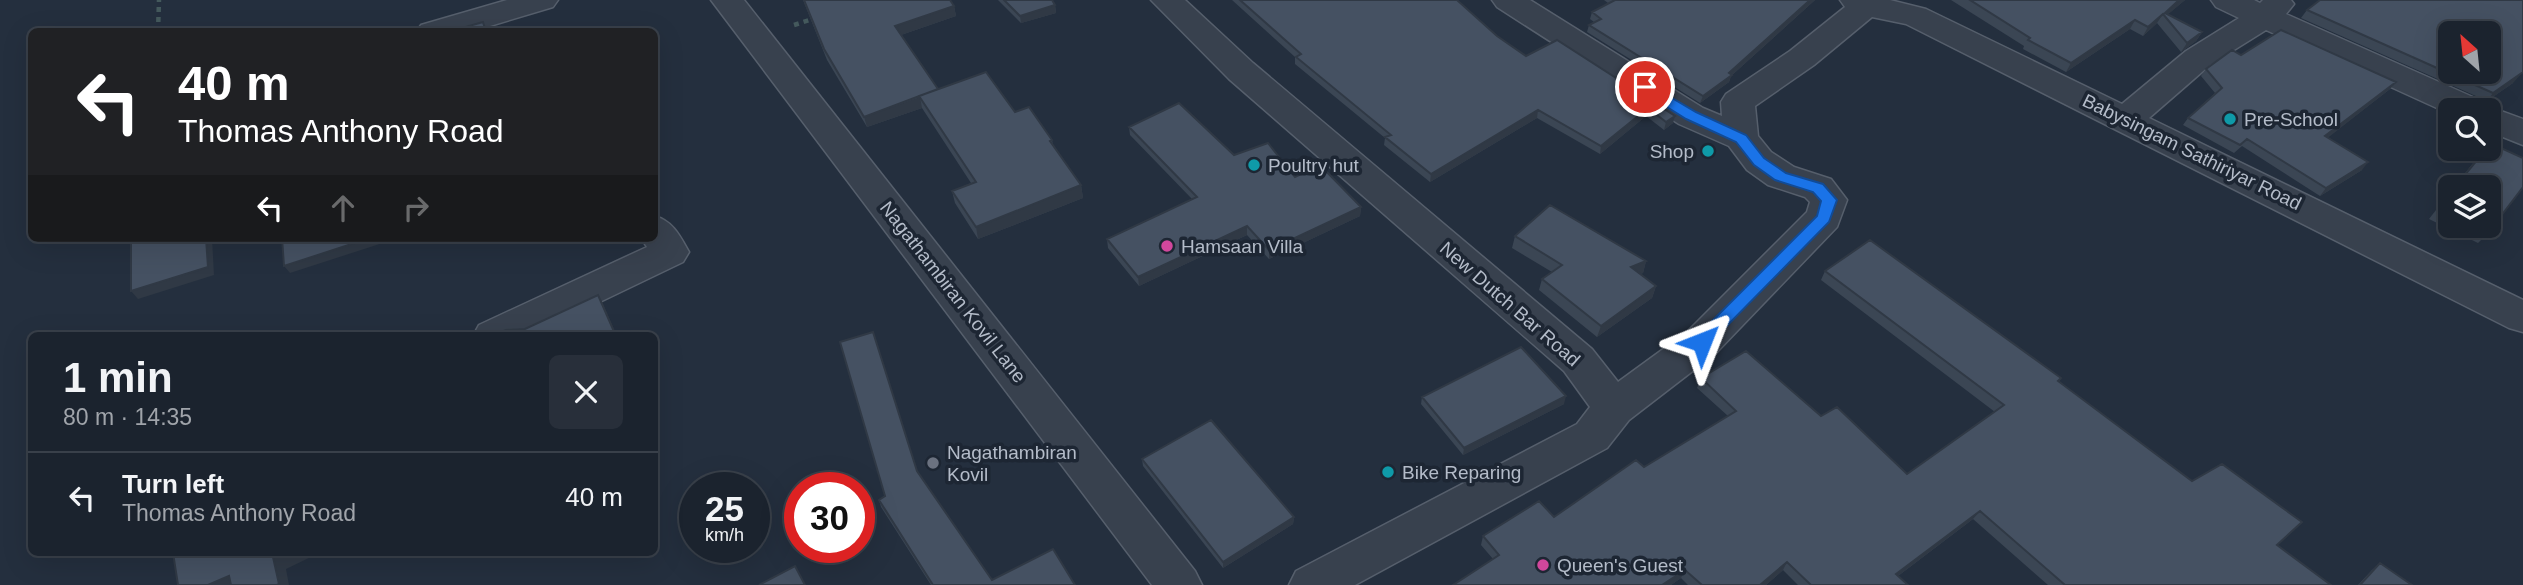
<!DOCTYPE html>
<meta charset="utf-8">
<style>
body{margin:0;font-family:Arial,sans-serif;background:#282f3a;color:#f1f3f6;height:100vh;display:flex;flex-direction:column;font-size:26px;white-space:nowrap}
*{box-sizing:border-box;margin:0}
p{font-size:23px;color:#a0a4aa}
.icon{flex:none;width:38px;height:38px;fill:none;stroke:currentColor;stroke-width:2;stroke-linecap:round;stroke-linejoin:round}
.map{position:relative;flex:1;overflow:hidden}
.panel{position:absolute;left:28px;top:332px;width:630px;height:224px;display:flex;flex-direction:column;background:#1b232e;border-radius:10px;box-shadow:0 7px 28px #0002,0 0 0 2px #39404a}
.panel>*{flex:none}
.guide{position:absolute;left:28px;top:28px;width:630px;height:214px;border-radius:10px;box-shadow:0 7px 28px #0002,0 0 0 2px #39404a;background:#202124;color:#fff;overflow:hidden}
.needle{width:46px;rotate:333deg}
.controls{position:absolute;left:2438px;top:21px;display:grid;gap:14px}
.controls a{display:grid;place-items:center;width:63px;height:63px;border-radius:10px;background:#1b232e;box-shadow:0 7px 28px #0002,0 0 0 2px #39404a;font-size:35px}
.speed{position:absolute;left:679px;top:472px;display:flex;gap:14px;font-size:35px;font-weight:700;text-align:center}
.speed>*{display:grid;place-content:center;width:91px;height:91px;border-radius:50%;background:#1b232e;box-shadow:0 7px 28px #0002,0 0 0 2px #39404a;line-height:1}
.speed small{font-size:18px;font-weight:400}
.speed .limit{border:10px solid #d22;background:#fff;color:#111}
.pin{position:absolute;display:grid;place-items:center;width:60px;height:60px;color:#fff;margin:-30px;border:4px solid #fff;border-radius:50%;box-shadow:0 2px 7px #0007}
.me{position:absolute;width:77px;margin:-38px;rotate:45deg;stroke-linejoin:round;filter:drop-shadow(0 0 5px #0008)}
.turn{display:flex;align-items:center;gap:24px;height:147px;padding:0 35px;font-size:32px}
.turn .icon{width:91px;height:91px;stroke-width:2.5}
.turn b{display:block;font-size:49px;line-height:60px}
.lanes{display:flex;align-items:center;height:66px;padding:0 35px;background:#0003;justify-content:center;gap:35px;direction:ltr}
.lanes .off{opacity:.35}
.round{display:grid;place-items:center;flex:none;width:74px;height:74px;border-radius:10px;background:#282f3a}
.head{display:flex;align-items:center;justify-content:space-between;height:119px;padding:0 35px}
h1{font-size:42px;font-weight:700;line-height:52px}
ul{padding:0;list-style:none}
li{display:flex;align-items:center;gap:21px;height:91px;padding:0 35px;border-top:2px solid #39404a}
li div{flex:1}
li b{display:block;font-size:26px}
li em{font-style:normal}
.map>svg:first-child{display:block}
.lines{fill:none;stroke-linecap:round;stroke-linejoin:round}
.minor-casing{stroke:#565f6c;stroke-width:3}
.path{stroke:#44595c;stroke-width:4.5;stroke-dasharray:5 5;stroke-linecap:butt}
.minor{fill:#38414e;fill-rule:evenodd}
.wall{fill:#3b4654}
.shaded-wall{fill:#303945}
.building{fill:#455162;stroke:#303945;stroke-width:2;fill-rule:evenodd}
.route{fill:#1a73e8;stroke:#114b97;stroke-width:2}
.culture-dot{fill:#0f9aa8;stroke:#1d2633;stroke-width:2.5}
.hotel-dot{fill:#d1479c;stroke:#1d2633;stroke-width:2.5}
.worship-dot{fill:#6b7280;stroke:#1d2633;stroke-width:2.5}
.labels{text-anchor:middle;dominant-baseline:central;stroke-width:7;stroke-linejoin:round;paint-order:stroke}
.poi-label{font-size:19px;fill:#b4bcc9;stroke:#1d2633;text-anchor:start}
.street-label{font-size:19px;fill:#b4bcc9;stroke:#1d2633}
</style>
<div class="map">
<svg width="2523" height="585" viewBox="0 0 2523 585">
<rect width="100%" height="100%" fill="#242f3e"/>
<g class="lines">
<g class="minor-casing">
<path id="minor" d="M507,0H558L553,7L470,32H416L421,25Z
M711,0H744L1195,571L1202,585H1152Z
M1151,0H1185L1253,63L1592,349L1618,382L1688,331L1807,212L1810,202L1805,197L1768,185L1747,170L1729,146L1679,124L1497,7L1492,0H1530L1703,108L1722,116L1721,102L1726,94L1790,51L1845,7L1840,0H1890L1926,9L2122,104L2186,51L2239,18L2216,7L2211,0H2254L2260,3L2263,0H2291L2294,4L2286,14L2484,102L2487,106L2523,119V145L2488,131V110H2450V114L2266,30L2210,65L2149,118L2523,300V332L2509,328L1906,24L1872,17L1814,65L1755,106L1758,136L1771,152L1794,167L1831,179L1847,200L1837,227L1716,353L1629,420L1607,448L1355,585H1289L1296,571L1577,424L1590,407L1564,371L1229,79Z
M654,216C673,221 680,236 689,252L683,262L529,336H473L479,325L647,247L641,238H654Z"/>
</g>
<path class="path" d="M794,25L816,18
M158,32L159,0"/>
<use href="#minor" class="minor"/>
</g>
<path class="wall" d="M803,0H950L954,6L956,16L901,35L938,89L1015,112L1052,140L1053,145L1081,185L1083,198L978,239L955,203L952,191L971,183L922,108L867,127L827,60Z
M998,0H1052L1055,5L1056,13L1021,23Z
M1232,0H1457L1497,36L1526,56L1557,40L1673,123L1664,130L1646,116L1600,154L1537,118L1430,182L1384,145L1385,138L1295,64V57Z
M1604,0H1815L1731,76L1729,82L1700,103L1587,32L1589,25L1594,22L1590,19L1592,12L1608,3Z
M1951,0H2185L2168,14L2202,32L2196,41L2181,52L2157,23L2143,36L2130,29L2066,72L2023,49L2024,46Z
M2307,10L2513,83L2487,101L2301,18Z
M2241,55L2396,82L2390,89L2328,137L2362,170L2320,196L2242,146L2234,153L2183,125L2188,118L2215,93L2201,76L2206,69Z
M1129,127L1234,155L1295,177L1361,207L1360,216L1269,259L1247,235L1139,286L1108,248L1107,239L1192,199L1130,135Z
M2490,143L2523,158V187L2488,233L2478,243L2429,219L2450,192V226H2488V187H2454L2481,153L2485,149H2488V145Z
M1515,236L1646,261L1643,273L1640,274L1656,286L1652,298L1597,337L1539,290L1542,279L1552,272L1512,248Z
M1825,271L2061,378L2059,382L2331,585H2048L1973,519L1898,576L1908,585H1798L1783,570L1766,585H1688L1681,578L1671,585H1453L1493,559L1481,545L1483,536L1554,517L1644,467L1728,416L1697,388L1701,378L1821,416L1907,474L1995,412L1821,280Z
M1422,397L1564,404L1463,455L1421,404Z
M1142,459L1294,517L1293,524L1223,568L1143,466Z
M917,471L992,580L1075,585H931L881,507L879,500L885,496Z
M2380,563L2412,585H2358L2372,570Z"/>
<path class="shaded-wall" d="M1810,0H1815L1731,76L1729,82L1700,103L1703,96Z
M2179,0H2185L2165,17V13Z
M1055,5L1056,13L1021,23L1020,16Z
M954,6L956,16L898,36L895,26Z
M2163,14L2157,23L2143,36L2148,27Z
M2135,20L2130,29L2066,72L2071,63Z
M2202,32L2196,41L2181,52L2187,43Z
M2523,72L2513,83L2487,101L2493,93Z
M2396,82L2390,89L2320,144L2325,136Z
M920,97L922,108L867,127L864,117Z
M1648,108L1646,116L1600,154L1601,146Z
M1538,110L1537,118L1430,182L1431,174Z
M1675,116L1673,123L1664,130L1666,122Z
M2368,162L2362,170L2320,196L2326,188Z
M1081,185L1083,198L978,239L976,227Z
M1361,207L1360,216L1269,259V250Z
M1247,226V235L1139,286L1138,277Z
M206,238H212L214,275L138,299L131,291Z
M370,238H394L395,239L290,273L284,266Z
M1646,261L1643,273L1627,278L1631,267Z
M1656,286L1652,298L1597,337L1601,326Z
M598,295L603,304L617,336H616Z
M1566,396L1564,404L1463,455L1464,448Z
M1980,511L1973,519L1890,582L1896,574Z
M1294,517L1293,524L1223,568V562Z
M282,553H313V556L286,569L289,585H277L273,557Z
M1787,562L1783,570L1766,585H1760Z
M1685,570L1681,578L1671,585H1662Z
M229,576L239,585H208Z"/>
<path class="building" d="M804,0H950L954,6L895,26L938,89L864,117L824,49Z
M1004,0H1052L1055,5L1020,16Z
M1240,0H1457L1497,36L1526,56L1557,40L1675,116L1666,122L1648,108L1601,146L1538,110L1431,174L1385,137L1391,135L1296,57L1301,54Z
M1615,0H1810L1729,73L1732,75L1703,96L1589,25L1601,19L1592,12Z
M1970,0H2179L2165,13L2202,32L2187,43L2163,14L2148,27L2135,20L2071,63L2028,40L2030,38Z
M2320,0H2523V72L2493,93L2307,10ZM2450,33H2488V72H2450Z
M483,22L486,32H448Z
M2281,30L2396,82L2325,136L2368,162L2326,188L2247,139L2240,145L2188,118L2222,88L2206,69L2232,50L2241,55Z
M986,72L1015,112L1029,107L1052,140L1050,141L1081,185L976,227L952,191L976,182L919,96Z
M1179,103L1234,155L1268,143L1295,177L1320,165L1361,207L1269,250L1247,226L1138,277L1107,239L1197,197L1129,127Z
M2490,143L2523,158V187L2488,233L2474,226H2488V187H2455L2486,149H2488V145Z
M2450,194V214L2438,208Z
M1550,205L1646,261L1631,267L1656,286L1601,326L1542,279L1562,265L1515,236Z
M148,238H206L208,267L131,291V243Z
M282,238H370L284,266Z
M1870,240L2061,378L2058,381L2192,481L2222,464L2302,522L2277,545L2331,585H2065L1980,511L1896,574L1908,585H1811L1787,562L1760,585H1702L1685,570L1662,585H1453L1499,555L1483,536L1539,501L1554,517L1636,460L1644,467L1736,411L1701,378L1746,351L1821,416L1837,407L1907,474L2004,405L1825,271Z
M598,295L616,336H490L506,330L525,329Z
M873,332L917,471L992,580L1053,549L1075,585H933L879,500L885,496L840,342Z
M1521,347L1566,396L1464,448L1422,397Z
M1211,420L1294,517L1223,562L1142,459Z
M173,553H282L273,557L279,584L277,585H231L229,576L208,585H178Z
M2380,563L2412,585H2360Z
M795,566L805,585H759Z"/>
<path class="route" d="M1645,82L1696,112L1746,135L1764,158L1786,173L1823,184L1837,200L1829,222L1707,346H1696L1693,342L1696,337L1817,216L1821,201L1813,192L1775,180L1754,165L1736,142L1686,119L1640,90L1638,87Z"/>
<g class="culture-dot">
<circle cx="2230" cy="119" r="7"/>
<circle cx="1708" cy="151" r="7"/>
<circle cx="1254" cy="165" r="7"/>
<circle cx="1388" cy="472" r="7"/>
</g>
<g class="hotel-dot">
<circle cx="1167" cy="246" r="7"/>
<circle cx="1543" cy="565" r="7"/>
</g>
<circle class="worship-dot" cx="933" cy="463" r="7"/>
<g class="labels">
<g class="poi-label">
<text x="2244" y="119">Pre-School</text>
<text x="1694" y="151" text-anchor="end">Shop</text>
<text x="1268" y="165">Poultry hut</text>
<text x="1181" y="246">Hamsaan Villa</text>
<text x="947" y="452">Nagathambiran<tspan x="947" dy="22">Kovil</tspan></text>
<text x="1402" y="472">Bike Reparing</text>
<text x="1557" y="565">Queen's Guest</text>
</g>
<g class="street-label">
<text transform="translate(2192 152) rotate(26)">Babysingam Sathiriyar Road</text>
<text transform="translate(953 292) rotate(52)">Nagathambiran Kovil Lane</text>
<text transform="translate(1510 304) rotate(41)">New Dutch Bar Road</text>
</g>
</g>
</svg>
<div class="controls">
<a><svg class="needle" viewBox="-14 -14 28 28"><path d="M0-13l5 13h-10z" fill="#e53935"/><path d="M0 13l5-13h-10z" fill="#a0a4aa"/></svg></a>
<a><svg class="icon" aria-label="search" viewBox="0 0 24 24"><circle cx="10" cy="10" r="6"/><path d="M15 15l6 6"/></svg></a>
<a><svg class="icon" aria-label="layers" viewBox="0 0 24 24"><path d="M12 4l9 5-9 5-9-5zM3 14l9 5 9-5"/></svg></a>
</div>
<div class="speed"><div>25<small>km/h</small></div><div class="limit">30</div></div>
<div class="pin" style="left:1645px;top:87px;background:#d93025"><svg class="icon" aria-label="arrive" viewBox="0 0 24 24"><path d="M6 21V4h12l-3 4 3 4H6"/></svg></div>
<svg class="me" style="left:1702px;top:342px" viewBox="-20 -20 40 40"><path d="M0-17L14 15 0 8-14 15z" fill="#1a73e8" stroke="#fff" stroke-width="4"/></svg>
<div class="guide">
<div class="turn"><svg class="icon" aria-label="left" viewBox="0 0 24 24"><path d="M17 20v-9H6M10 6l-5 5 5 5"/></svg><div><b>40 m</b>Thomas Anthony Road</div></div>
<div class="lanes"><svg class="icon" aria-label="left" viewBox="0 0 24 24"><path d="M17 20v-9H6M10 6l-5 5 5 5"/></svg><svg class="icon off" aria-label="ahead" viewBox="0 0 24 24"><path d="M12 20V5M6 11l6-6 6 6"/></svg><svg class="icon off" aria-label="right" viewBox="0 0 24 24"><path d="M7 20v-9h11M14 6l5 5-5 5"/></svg></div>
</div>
<section class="panel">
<div class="head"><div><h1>1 min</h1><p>80 m · 14:35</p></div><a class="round"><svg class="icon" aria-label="close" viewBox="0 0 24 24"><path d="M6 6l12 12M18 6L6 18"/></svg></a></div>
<ul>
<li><svg class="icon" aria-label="left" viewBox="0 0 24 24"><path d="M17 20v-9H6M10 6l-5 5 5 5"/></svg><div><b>Turn left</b><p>Thomas Anthony Road</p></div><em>40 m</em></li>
</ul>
</section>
</div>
